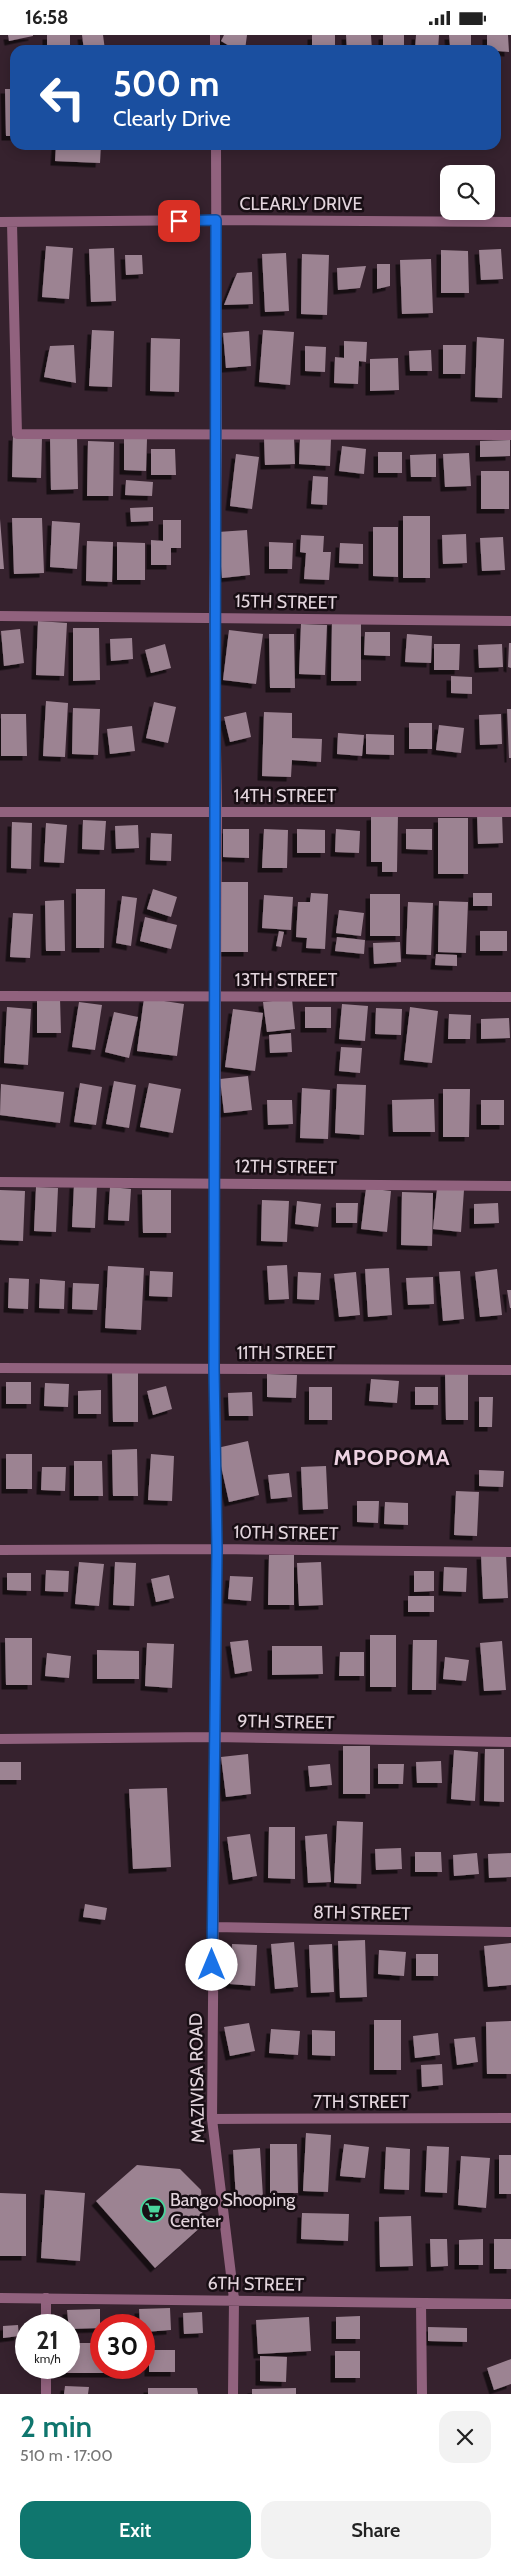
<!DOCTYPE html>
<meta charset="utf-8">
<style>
body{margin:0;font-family:Cabin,sans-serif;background:#f2f2f2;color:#222;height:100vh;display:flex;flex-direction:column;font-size:19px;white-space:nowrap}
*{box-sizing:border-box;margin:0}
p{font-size:16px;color:#767676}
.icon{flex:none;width:28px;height:28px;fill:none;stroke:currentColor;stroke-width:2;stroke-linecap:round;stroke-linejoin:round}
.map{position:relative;height:2359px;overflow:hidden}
.drawer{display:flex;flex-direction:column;background:#fff;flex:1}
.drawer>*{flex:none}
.guide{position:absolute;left:10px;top:10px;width:491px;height:105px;border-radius:15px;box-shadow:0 2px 12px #0003;background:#1a4fa0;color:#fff;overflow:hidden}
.tools{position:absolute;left:440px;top:130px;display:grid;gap:10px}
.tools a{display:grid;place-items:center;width:55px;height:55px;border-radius:10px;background:#fff;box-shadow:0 2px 12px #0003;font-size:25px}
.speed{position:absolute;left:15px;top:2279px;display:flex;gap:10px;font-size:25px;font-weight:700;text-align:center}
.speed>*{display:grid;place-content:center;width:65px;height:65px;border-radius:50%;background:#fff;box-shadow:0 2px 12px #0003;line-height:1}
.speed small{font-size:12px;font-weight:400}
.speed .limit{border:8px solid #d22;background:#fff;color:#111}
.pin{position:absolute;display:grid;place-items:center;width:42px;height:42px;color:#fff;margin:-21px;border-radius:10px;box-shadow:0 2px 8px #0006}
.me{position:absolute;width:55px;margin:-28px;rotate:0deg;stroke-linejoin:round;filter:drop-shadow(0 0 4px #0008)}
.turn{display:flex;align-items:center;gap:18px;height:105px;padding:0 20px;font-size:22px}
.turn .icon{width:65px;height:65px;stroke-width:2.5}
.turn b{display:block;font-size:35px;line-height:42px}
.round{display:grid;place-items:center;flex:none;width:52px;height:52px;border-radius:15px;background:#f2f2f2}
.summary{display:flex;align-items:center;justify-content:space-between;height:85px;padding:0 20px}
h1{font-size:30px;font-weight:600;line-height:38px;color:#0f766e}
.primary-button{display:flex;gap:10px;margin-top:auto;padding:10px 20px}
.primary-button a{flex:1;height:58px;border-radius:15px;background:#0f766e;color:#fff;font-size:20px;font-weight:600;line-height:58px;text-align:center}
.primary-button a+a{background:#f2f2f2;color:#222}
.status{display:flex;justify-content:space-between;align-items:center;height:35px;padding:0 25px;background:#fff;direction:ltr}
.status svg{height:14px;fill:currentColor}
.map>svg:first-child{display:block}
.building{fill:#9c8392;filter:url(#shadow)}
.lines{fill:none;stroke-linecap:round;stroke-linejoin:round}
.street{stroke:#91627e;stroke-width:10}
.route-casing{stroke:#114b97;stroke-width:12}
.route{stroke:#1a73e8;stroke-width:9}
.labels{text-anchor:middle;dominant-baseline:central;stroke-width:5;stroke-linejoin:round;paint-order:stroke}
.street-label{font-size:18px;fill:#e3d5dd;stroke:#180e14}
.poi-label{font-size:18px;fill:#e3d5dd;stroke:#180e14;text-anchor:start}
.district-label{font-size:22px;font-weight:bold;letter-spacing:1px;fill:#eed3e2;stroke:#180e14}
</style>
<div class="status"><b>16:58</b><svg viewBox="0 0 49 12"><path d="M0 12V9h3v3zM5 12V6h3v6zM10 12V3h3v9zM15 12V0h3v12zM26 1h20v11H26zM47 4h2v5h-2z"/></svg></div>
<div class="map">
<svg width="511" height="2359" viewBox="0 0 511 2359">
<defs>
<filter id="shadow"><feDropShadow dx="-4.5" dy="4.5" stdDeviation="0" flood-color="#0009"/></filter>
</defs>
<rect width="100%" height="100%" fill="#36222e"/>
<path class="building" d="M8,0H33V1L9,6Z
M47,0H70V11H47Z
M82,0H103L105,15H84Z
M224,0H247L245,15H236L221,6Z
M312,0H335V15H312Z
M346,0H371L372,15H347Z
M383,0H404V15H383Z
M416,0H439L438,15H415Z
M449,0H471V10L450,11Z
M487,0H508L509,17L487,15Z
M5,54H15V101H6Z
M56,110H101L100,128L55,126Z
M46,211L73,213L69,264L42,262Z
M114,213L116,266L91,267L89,214Z
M501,214L503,244L481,245L479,215Z
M441,215L468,216L469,258H441Z
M286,218L289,276L265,277L262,219Z
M302,219L329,220L327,280L301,279Z
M125,220H142L143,239L126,240Z
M431,224L433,278L402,279L400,225Z
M377,229H390V251L377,254Z
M366,231L360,253L338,255L337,233Z
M252,237L253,269L224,270L237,238Z
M92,295L114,296L112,352L89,351Z
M263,295L294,297L290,350L259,347Z
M249,296L251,331L226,333L223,298Z
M477,302L504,304L502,363L475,362Z
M151,303L180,304L179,357L150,356Z
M344,306L367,307L366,327L359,326L358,349L334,348L335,322L344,323Z
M74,310L76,348L44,342L50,311Z
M443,310H466L465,339H443Z
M305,311L326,312L325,337L305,336Z
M431,315L432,336H410L409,316Z
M398,323L399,355L370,356V324Z
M13,401L42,402L41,443L12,442Z
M50,402H77L78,454L51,455Z
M294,402L295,429L265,430L264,403Z
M300,403L331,404L330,431L299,429Z
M124,404H147L146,436L124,435Z
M510,405V421L480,422V406Z
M88,406L114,407L113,461H87Z
M342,411L366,414L364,439L339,436Z
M151,414H175L176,440H151Z
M378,417H402V438H378Z
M469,418L471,451L445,452L443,419Z
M236,419L259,422L252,474L230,471Z
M436,419V442H411L410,420Z
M481,436H509V474H481Z
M313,441L328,442L327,470L311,469Z
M126,445L153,447L152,461L125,460Z
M153,472V486L131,487L130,473Z
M403,481H430V543H403Z
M12,483H42L44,538L14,539Z
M0,484L4,534H0Z
M163,485H181V513H171V530H151V505L163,506Z
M52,486L80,488L77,534L50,532Z
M373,492H398V542L373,541Z
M247,495L250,540L222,543L218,497Z
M466,499L467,528L443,529L442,500Z
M301,500L324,501L323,517H331L329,545L304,544L306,518L300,517Z
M503,502L505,535L482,536L480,503Z
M87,506L113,507L112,547L86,546Z
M117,507L145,508V545H117Z
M269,507L293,508L292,534H269Z
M340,508L363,509V529L339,528Z
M38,586L67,588L64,641L36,640Z
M332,586H361V646H331Z
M301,589L327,590L325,640L299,639Z
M73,593H99L100,645L73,646Z
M20,594L24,628L4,631L1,596Z
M229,595L263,599L256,649L223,645Z
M365,597H390V621L364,620Z
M269,599H294L295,653H270Z
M407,599L432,601L431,628L405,627Z
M132,603L133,624L111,626L110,604Z
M509,608H511V633L508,632Z
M165,609L171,633L151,638L145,615Z
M434,609H460L459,635H434Z
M502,609L503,632L479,633L478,610Z
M451,641L472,642V659L451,658Z
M46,666L68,668L65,722L43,721Z
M154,667L176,672L168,708L146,703Z
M73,673L100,674L98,720L72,719Z
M507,674H511V723H509Z
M246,677L251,702L230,707L224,682Z
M264,677L292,678V703L322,704L321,727L292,725L291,742L262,741Z
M1,679H26L27,721H1Z
M501,679L502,709L480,710L479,680Z
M409,688H432V714H409Z
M439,690L464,693L461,718L436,715Z
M132,691L135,716L110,719L107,694Z
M338,698L364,700L362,721L337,719Z
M366,699L394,700V720L366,719Z
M398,778L397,837H382V827H371V781Z
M502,778L503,808L478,809L477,779Z
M438,783H468V839H438Z
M83,785L106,786L104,815L82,814Z
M12,787L32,788L31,834L11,833Z
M46,788L67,790L64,828L44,827Z
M138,790L139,813L116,814L115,791Z
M223,794H249V823L223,822Z
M264,794L288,795L287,833H262Z
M297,794L325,795V818H297Z
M336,794L360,796L359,818L335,817Z
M406,794H432V815L406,814Z
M151,798L172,799L171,826L150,825Z
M218,847H248V917H219Z
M76,854H105L104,913H76Z
M153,854L177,862L171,882L147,874Z
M311,858L328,859L325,914L306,913L307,903L296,902L298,867H310Z
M473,858H492V871H473Z
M370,859H400V901H370Z
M264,860L293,862L291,895L262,893Z
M122,861L137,863L131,911L116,908Z
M64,865L65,916H46L45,866Z
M439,866L468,867L466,918L438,917Z
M408,867L433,868L431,920L406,919Z
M339,875L364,878L361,901L336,898Z
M13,878L33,879L30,923L10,922Z
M145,882L177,890L171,914L140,906Z
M279,896L284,897L281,912L276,911Z
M480,896H507V916H480Z
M337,902L365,905L364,919L335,916Z
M400,907L401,927L374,929L373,908Z
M436,919L457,920V931L435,930Z
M37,963H60L61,998H37Z
M144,963L184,969L177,1021L137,1016Z
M292,964L295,994L267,997L263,967Z
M79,967L102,970L95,1015L72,1012Z
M342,969L368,971L365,1006L339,1004Z
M7,972L31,974L28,1030L4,1028Z
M305,972H331V993H305Z
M410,972L438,976L432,1028L404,1025Z
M376,973L402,974L401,1000L375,999Z
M233,974L263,978L255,1036L225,1032Z
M114,977L138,982L129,1023L105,1017Z
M449,979L471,980L470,1004H448Z
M509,983L510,1003L481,1004V984Z
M291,998L292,1017L270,1018L269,1000Z
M341,1012L362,1013L360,1038L339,1036Z
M248,1041L252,1075L224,1078L220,1044Z
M114,1046L136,1050L129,1093L106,1089Z
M80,1048L102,1052L96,1090L74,1087Z
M149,1048L181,1054L173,1098L140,1092Z
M1,1049L64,1057L60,1088L0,1080Z
M337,1049L366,1050L364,1100L335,1098Z
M302,1053L330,1055L328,1104L300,1103Z
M443,1054H470L469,1102H443Z
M434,1064L435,1097H393L392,1065Z
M267,1065H292L293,1089L268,1090Z
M481,1065H504V1090H481Z
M74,1149L97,1150L95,1193L72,1192Z
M36,1152L58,1153L56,1197L34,1196Z
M110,1152L131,1154L129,1186L108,1185Z
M366,1153L391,1156L387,1197L361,1194Z
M437,1153L464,1155L461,1197L433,1194Z
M0,1155L25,1156L23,1206L0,1205Z
M142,1155H171V1198H143Z
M402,1157L433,1158L432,1211L401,1210Z
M262,1165L289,1166L287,1207L261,1206Z
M297,1166L321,1169L318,1192L295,1189Z
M336,1168H358L357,1188H336Z
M498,1168L499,1188L474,1189V1169Z
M287,1230L289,1264L269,1265L267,1231Z
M108,1231L144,1233L141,1295L105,1293Z
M389,1233L392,1280L368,1282L365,1234Z
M497,1234L502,1280L480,1282L475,1237Z
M150,1236L173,1237L172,1262L149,1261Z
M460,1236L464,1284L443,1286L439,1237Z
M298,1237L321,1238L319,1265L297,1264Z
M356,1237L360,1280L339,1282L334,1239Z
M433,1242L434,1269L408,1270L406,1243Z
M9,1243L29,1244L28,1274L8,1273Z
M40,1244L65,1246L64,1274L39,1273Z
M73,1248L99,1249L97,1275L72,1274Z
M507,1255H511V1273H510Z
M112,1335H138V1387H113Z
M445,1337H468V1385H446Z
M267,1339L297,1340L296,1363L267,1362Z
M371,1344L399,1346L397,1368L369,1366Z
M6,1347H31V1369H6Z
M45,1348L69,1349L68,1372L44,1371Z
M166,1351L172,1374L153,1380L147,1356Z
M309,1352H332V1385H309Z
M415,1352H438V1370H415Z
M101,1355V1379H78V1356Z
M252,1357L253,1381H229L228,1358Z
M479,1362H493L492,1392H479Z
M248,1406L259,1460L229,1467L217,1413Z
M137,1414L138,1461H113L112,1415Z
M6,1419H32V1454H6Z
M151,1419L174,1421L172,1466L148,1465Z
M74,1426H102L103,1461H74Z
M326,1431L328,1474L303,1475L301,1432Z
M42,1432H66L65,1456L41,1455Z
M479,1435L504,1436L503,1452L479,1451Z
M289,1438L292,1462L271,1464L268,1440Z
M456,1456L479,1457L477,1501L454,1500Z
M357,1466H379L378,1488L357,1487Z
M385,1467L408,1468V1490L384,1489Z
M506,1519L508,1563L483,1564L481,1520Z
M269,1520H294V1570H268Z
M79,1527L104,1529L99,1571L75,1569Z
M115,1527L136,1528L134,1571L113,1570Z
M321,1527L323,1570L299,1571L297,1528Z
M444,1532L467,1533L466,1557L443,1556Z
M46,1535L69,1536L68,1557L45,1556Z
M414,1536H434V1556L414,1557Z
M7,1538H31V1556L7,1555Z
M169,1540L174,1563L156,1567L151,1544Z
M230,1541L253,1542L251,1566L228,1564Z
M408,1561H434V1577H408Z
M370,1600H396V1652H370Z
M5,1603H32V1650H6Z
M248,1605L252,1636L235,1639L230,1607Z
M413,1605H437L436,1655H412Z
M502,1606L506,1655L484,1656L480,1608Z
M147,1608L174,1609L172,1653L145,1651Z
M272,1611H322L323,1639L272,1640Z
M97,1615L139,1616V1644H97Z
M340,1617H364V1641H339Z
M47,1618L71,1621L69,1643L45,1641Z
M445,1622L469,1625L466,1646L443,1644Z
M343,1711H370V1759H343Z
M485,1714H504V1767L484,1766Z
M454,1715L478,1717L475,1766L451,1764Z
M248,1719L251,1759L226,1762L221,1722Z
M441,1726L442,1748H417L416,1727Z
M0,1727H21V1745H0Z
M330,1729L332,1750L310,1752L308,1731Z
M378,1729H404L403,1749H378Z
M167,1753L171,1832L133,1834L129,1754Z
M337,1786L363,1787L361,1849L334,1848Z
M269,1792H295V1844L268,1843Z
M250,1799L257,1841L233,1845L227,1802Z
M327,1799L331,1847L308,1848L305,1801Z
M401,1813L402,1834L376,1835L375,1814Z
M415,1817H441L442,1837H415Z
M477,1818L479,1839L454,1841L453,1820Z
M511,1818V1842L489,1843L488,1819Z
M85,1869L107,1873L105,1885L83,1882Z
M365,1905L367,1962L340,1963L338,1906Z
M294,1907L298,1952L275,1954L271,1909Z
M511,1908V1950L488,1952L484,1911Z
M232,1909L257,1910L255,1951L230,1949Z
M332,1909L334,1957L311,1958L309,1910Z
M379,1915L406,1917L404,1941L378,1939Z
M416,1919H438V1941H416Z
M374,1985H401V2035H374Z
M511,1986V2039H487L486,1987Z
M249,1988L255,2016L230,2021L224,1992Z
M271,1994L300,1996L298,2020L269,2018Z
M312,1995L335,1996V2021L312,2020Z
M438,1998L440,2020L415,2023L413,2001Z
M475,2002L478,2027L457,2030L454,2004Z
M442,2029L443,2050L422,2052L421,2030Z
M306,2098L331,2100L328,2157L303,2156Z
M270,2109H297L298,2158H270Z
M344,2109L369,2112L365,2143L340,2141Z
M427,2111L449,2112L447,2158L425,2157Z
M386,2112L410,2114L409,2155L384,2154Z
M260,2113L263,2162L236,2164L233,2115Z
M499,2120H511V2159H499Z
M461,2121L490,2123L486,2173L458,2170Z
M137,2130L180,2134L201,2155L203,2190L155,2233L96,2166Z
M45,2155L85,2158L80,2226L41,2223Z
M0,2158L26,2159V2221H0Z
M302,2178L349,2179L348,2206L301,2204Z
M411,2181L413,2231L380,2232L379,2182Z
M430,2204H447L448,2231L431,2232Z
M483,2204V2230H459V2205Z
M494,2204H511V2234H494Z
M170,2273L171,2295L144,2297V2290H140L139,2274Z
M100,2274V2293L69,2294L67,2275Z
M202,2277L203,2298L184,2299L183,2278Z
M360,2281V2304H336V2282Z
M309,2282L311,2316L258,2319L256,2285Z
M18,2290L19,2301L3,2303V2291Z
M428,2292L467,2293V2307L428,2306Z
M69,2308H101V2332H117V2338H54V2332H69Z
M149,2315H175V2337H149Z
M335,2316H360V2343H335Z
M260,2321L287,2322L286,2347L260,2346Z
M511,2324V2349L494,2355L487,2333Z
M65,2351L89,2352L88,2359H64Z
M148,2353H197L198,2359H148Z
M296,2353V2359H252V2354Z"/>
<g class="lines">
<path class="street" d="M215,0V15
M216,110L217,400L214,582L217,778L214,1334L217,1514L212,2084L234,2264L233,2359
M0,187L216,185L511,187
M12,188L17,399L511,400
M0,581L511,586
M0,777H511
M0,961L511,962
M0,1147L511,1151
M0,1333L511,1335
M0,1515L217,1514L511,1517
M0,1704L214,1702L511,1707
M212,1892L511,1897
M212,2084L511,2083
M0,2263L511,2269
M421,2268L422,2359
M46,2290V2263
M46,2359V2332"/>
</g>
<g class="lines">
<g class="route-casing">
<path id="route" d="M179,186L216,185L214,1334L217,1514L212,1930"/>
</g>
<use href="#route" class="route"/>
</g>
<defs>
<g id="supermarket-ring" transform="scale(1.25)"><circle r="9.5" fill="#180e14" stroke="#4ad49c" stroke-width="1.5"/><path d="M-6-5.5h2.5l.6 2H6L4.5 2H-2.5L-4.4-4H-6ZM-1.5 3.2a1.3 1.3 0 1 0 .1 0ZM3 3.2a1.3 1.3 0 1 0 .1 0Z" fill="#4ad49c"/></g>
</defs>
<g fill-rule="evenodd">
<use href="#supermarket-ring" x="153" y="2175"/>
</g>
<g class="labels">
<g class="street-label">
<text x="301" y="169">CLEARLY DRIVE</text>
<text transform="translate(286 567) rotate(1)">15TH STREET</text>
<text x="285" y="761">14TH STREET</text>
<text x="286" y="945">13TH STREET</text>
<text transform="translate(286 1132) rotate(1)">12TH STREET</text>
<text x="286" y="1318">11TH STREET</text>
<text transform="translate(286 1498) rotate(1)">10TH STREET</text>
<text transform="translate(286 1687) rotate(1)">9TH STREET</text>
<text transform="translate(362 1878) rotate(1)">8TH STREET</text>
<text transform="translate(197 2043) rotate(-91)">MAZIVISA ROAD</text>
<text x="361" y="2067">7TH STREET</text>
<text transform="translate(256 2249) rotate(1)">6TH STREET</text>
</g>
<g class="poi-label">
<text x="170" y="2165">Bango Shooping<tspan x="170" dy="21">Center</tspan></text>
</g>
<g class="district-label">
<text x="392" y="1422">MPOPOMA</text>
</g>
</g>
</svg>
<div class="tools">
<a><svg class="icon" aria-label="search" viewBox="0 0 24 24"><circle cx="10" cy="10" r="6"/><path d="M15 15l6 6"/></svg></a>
</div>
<div class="speed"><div>21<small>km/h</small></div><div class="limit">30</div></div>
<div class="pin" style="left:179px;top:186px;background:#d93025"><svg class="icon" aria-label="arrive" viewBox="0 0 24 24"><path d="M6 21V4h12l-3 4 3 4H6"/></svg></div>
<svg class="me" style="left:212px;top:1930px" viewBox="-20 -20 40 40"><circle r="19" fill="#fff"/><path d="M0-13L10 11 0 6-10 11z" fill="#1a73e8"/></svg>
<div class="guide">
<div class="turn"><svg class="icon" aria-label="left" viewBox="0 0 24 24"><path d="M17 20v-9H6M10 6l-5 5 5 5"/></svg><div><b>500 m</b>Clearly Drive</div></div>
</div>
</div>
<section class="drawer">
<div class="summary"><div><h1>2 min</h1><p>510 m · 17:00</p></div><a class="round"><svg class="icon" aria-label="close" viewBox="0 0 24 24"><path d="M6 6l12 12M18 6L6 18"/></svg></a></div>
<div class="primary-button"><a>Exit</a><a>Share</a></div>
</section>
